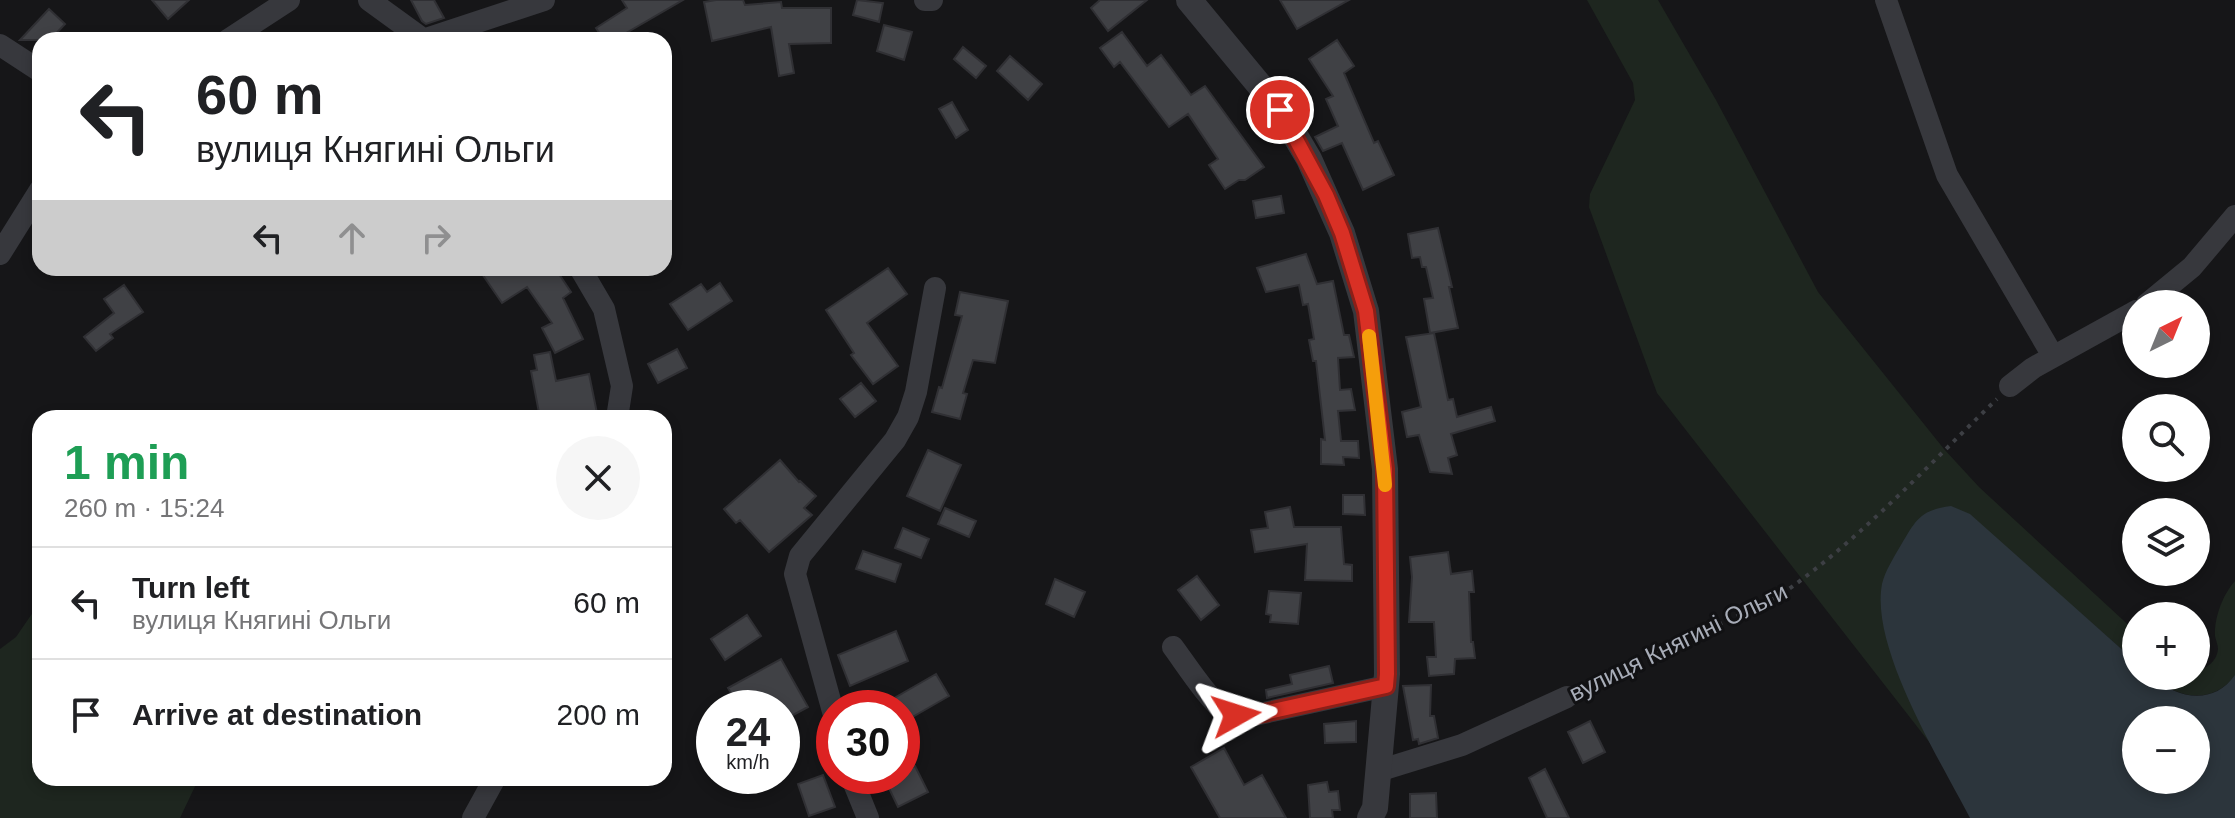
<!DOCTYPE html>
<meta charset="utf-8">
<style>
body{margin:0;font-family:Helvetica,sans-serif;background:#f6f6f6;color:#202124;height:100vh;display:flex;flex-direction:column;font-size:30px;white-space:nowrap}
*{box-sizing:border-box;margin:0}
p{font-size:26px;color:#757577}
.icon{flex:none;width:44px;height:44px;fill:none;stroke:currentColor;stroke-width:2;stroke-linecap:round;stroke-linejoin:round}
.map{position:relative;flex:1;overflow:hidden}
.panel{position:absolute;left:32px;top:410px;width:640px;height:376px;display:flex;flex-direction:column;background:#fff;border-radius:24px;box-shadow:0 4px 12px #0003}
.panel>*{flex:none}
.hud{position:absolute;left:32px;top:32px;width:640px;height:244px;border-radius:24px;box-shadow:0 4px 12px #0003;background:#fff;color:#202124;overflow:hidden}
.needle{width:52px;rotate:43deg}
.tools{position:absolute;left:2122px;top:290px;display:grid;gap:16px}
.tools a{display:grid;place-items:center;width:88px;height:88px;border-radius:50%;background:#fff;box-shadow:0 4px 12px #0003;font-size:40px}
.speed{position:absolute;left:696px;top:690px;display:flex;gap:16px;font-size:40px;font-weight:700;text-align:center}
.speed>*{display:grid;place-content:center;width:104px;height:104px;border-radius:50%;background:#fff;box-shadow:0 4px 12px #0003;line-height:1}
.speed small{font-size:20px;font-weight:400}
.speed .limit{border:12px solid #d22;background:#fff;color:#111}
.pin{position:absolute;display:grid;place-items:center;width:68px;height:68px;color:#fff;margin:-34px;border:4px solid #fff;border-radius:50%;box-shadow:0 2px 8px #0007}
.me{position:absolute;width:88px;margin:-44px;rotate:84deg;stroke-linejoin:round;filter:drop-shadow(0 0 6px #0008)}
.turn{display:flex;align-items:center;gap:28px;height:168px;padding:0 32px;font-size:36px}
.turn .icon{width:104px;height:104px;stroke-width:2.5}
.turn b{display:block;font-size:56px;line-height:68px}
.lanes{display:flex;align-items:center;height:76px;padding:0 32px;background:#0003;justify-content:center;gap:40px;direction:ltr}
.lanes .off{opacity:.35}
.round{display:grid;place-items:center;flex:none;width:84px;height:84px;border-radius:42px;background:#f6f6f6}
.summary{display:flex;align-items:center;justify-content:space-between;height:136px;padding:0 32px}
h1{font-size:48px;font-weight:600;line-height:60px;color:#1e9e55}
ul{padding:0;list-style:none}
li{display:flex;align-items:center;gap:24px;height:112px;padding:0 32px;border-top:2px solid #e0e0e0}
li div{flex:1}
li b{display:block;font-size:30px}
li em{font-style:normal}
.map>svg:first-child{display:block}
.green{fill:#1e261f}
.water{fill:#2c353c;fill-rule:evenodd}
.building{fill:#404145;stroke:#303034;stroke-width:2}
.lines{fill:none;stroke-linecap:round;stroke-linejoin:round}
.path{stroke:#3d3f44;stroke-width:4;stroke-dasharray:4 6;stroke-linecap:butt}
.minor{stroke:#37383d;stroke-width:22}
.tertiary{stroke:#37383d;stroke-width:26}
.route-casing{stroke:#8d1f18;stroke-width:20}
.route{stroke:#d93025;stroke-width:14}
.slow{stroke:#f59e0b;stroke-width:14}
.labels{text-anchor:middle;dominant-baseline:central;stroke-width:6;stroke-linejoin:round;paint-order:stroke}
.street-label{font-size:24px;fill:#a8adb8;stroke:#111113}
</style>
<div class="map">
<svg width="2235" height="818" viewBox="0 0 2235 818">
<rect width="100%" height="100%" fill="#161618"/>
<path class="green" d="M1587,0H1658L1716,100L1818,292L1944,449L1979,487L2136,632V662L2077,610L1921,723L1933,747L1657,393L1589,207L1590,194L1635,100L1633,83Z
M2235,581V676C2211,705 2178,699 2152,676H2196V672C2206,668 2217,662 2218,649C2218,645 2216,641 2215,636C2214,618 2223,594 2235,581Z
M40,602V778H199L180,818H0V649L16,637Z"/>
<path class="water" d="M1951,506L1970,514L2136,662V676H2152C2177,699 2213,706 2235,675V818H1970C1940,760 1870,648 1882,584C1885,571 1894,557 1901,545C1916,520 1920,510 1951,506ZM2196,720V780H2136V720Z"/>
<path class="building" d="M152,0H189L168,19Z
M411,0H434L444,18L426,24L422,21Z
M622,0H683L614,40H604L596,28L627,8Z
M716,0H743L745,5L781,2L782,8H831V43L789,44L794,73L779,76L771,27L712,41L704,2Z
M857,0L883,3L879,22L853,15Z
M1100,0H1147L1108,31L1091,8Z
M1280,0H1349L1297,29Z
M49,9L65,24L50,40H20Z
M884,25L912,32L904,60L877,51Z
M1122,32L1147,66L1161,55L1191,95L1205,86L1264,167L1245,180H1239L1225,189L1209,165L1218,159L1188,114L1169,127L1120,62L1114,67L1100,48Z
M1337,40L1354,66L1344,73L1374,143L1378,141L1394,175L1363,190L1342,143L1323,151L1315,137L1338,126L1326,99L1333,96L1309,59Z
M963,47L986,66L976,78L954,59Z
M1010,56L1042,84L1028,100L997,71Z
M952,102L968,130L956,138L939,109Z
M1281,196L1284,213L1256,218L1253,201Z
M1438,228L1452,287H1449L1458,328L1430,333L1424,299L1433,298L1426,267H1422L1420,257L1412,258L1408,234Z
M1306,254L1317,284L1333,281L1344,335H1349L1354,357L1338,358L1340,390L1351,389L1355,410L1338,411L1341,441H1358L1359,458L1343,457L1344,465L1321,464V439L1325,440L1316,361H1313L1309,340L1314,339L1308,304L1303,305L1299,285L1266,292L1257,268Z
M478,268H555L571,292L563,298L583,339L555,353L542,328L552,323L527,287L502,303Z
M888,268L907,294L867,323L898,366L873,384L851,355L854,353L826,310Z
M720,283L732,301L688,330L670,304L701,284L707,292Z
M124,285L143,312L110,334L113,338L96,351L84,337L114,313L104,299Z
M960,292L1008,301L995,363L973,360L963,393L967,394L960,419L932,412L939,387L942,388L962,316L955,315Z
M1434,333L1448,400L1453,399L1457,417L1491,407L1495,421L1451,434L1457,455L1448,458L1452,474L1430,472L1419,435L1407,437L1402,412L1421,407L1406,337Z
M677,349L687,368L658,383L648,364Z
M550,352L556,381L589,374L598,418H540L531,371L537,370L534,355Z
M861,383L876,401L855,417L840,399Z
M928,450L961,465L940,511L907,496Z
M780,460L799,482L800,481L816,496L804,508L812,515L769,552L740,520L736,523L724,509Z
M1343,495H1364L1365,515L1343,514Z
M1290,507L1294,527H1341L1344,564L1352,565V581L1305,580L1307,544L1255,552L1251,530L1268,528L1265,512Z
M945,508L976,521L969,537L938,524Z
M903,528L929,539L921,558L895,548Z
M863,551L901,564L895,582L856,569Z
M1448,552L1451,574L1472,571L1474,592H1469L1471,642H1473L1475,658L1455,659L1454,674L1429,676L1427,657H1436L1434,622H1409L1412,577L1410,557Z
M1197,576L1219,605L1201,620L1178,590Z
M1055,579L1085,592L1074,617L1046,604Z
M1269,591L1301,593L1298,624L1270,622L1271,615L1266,614Z
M747,615L761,636L725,660L711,639Z
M896,631L908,661L850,686L838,655Z
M781,659L808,707L782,721V708H740L728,688Z
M1329,666L1333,683L1267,698L1266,690L1292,684L1290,675Z
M936,674L949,696L902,723V708H877Z
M1431,685L1430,716H1434L1438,738L1419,744L1418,739L1413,740L1403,686Z
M1356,721V742L1325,743L1324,724Z
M1590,721L1605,752L1583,763L1568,732Z
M1224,748L1244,785L1262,775L1286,818H1220L1191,767Z
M915,766L928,792L898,807L885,780L894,776H902V772Z
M1545,769L1569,818H1547L1529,778Z
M823,775L835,807L809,816L798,784Z
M1327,782L1329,792L1338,791L1340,810H1332L1333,818H1310L1308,785Z
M1436,793L1437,818H1410V794Z"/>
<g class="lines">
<path class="path" d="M1583,689L1779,596C1860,540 1926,467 1997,399"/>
<path class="minor" d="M369,0L424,40
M925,0H932
M1886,0L1947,175L2053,356
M228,40L289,0
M423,40L544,0
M0,45L40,71
M0,254L40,190
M580,268L604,309L622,386L617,418
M2147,304L2192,267L2235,216
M2010,386L2033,368L2136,311
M1173,647C1185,663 1210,702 1225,711C1233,716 1242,716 1250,716L1386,686
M834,715L795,574L800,556L895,440L908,417L916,392L935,288
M1378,771L1462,745L1567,697
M851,776L868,818
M473,818L495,778"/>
<path class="tertiary" d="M1189,0L1280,110L1309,159L1342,233L1366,311L1385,469L1387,674L1375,808L1370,818"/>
</g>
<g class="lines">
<g class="route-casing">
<path id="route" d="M1236,715L1250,716L1386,686L1387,674L1385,469L1366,311L1342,233L1326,195L1280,110"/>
</g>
<use href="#route" class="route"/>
<path class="slow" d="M1369,336L1385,485"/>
</g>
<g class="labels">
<g class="street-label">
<text transform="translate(1678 642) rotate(-26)">вулиця Княгині Ольги</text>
</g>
</g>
</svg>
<div class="tools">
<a><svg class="needle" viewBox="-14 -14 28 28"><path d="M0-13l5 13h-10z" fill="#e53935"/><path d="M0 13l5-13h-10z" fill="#757577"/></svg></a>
<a><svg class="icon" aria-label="search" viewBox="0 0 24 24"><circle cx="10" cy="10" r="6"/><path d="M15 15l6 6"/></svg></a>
<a><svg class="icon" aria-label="layers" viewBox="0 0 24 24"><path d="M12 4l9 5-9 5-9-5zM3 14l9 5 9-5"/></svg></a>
<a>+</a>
<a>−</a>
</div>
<div class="speed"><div>24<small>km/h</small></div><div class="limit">30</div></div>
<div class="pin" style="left:1280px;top:110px;background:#d93025"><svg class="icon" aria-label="arrive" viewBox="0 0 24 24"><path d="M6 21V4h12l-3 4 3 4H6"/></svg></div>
<svg class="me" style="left:1236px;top:715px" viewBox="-20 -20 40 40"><path d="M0-17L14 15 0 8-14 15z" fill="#d93025" stroke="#fff" stroke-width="4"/></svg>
<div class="hud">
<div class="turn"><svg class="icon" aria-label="left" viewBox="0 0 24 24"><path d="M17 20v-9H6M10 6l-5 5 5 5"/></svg><div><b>60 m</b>вулиця Княгині Ольги</div></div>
<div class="lanes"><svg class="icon" aria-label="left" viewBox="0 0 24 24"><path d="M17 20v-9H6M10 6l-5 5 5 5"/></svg><svg class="icon off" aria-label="ahead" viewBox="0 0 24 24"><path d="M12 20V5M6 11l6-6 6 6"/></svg><svg class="icon off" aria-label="right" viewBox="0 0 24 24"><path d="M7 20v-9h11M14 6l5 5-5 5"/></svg></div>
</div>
<section class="panel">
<div class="summary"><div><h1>1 min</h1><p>260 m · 15:24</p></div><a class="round"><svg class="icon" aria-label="close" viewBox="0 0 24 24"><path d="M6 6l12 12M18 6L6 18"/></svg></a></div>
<ul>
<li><svg class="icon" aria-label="left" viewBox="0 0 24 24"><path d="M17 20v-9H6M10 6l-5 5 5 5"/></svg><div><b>Turn left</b><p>вулиця Княгині Ольги</p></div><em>60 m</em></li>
<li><svg class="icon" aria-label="arrive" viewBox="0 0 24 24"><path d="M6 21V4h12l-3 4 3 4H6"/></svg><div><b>Arrive at destination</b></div><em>200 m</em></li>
</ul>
</section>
</div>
